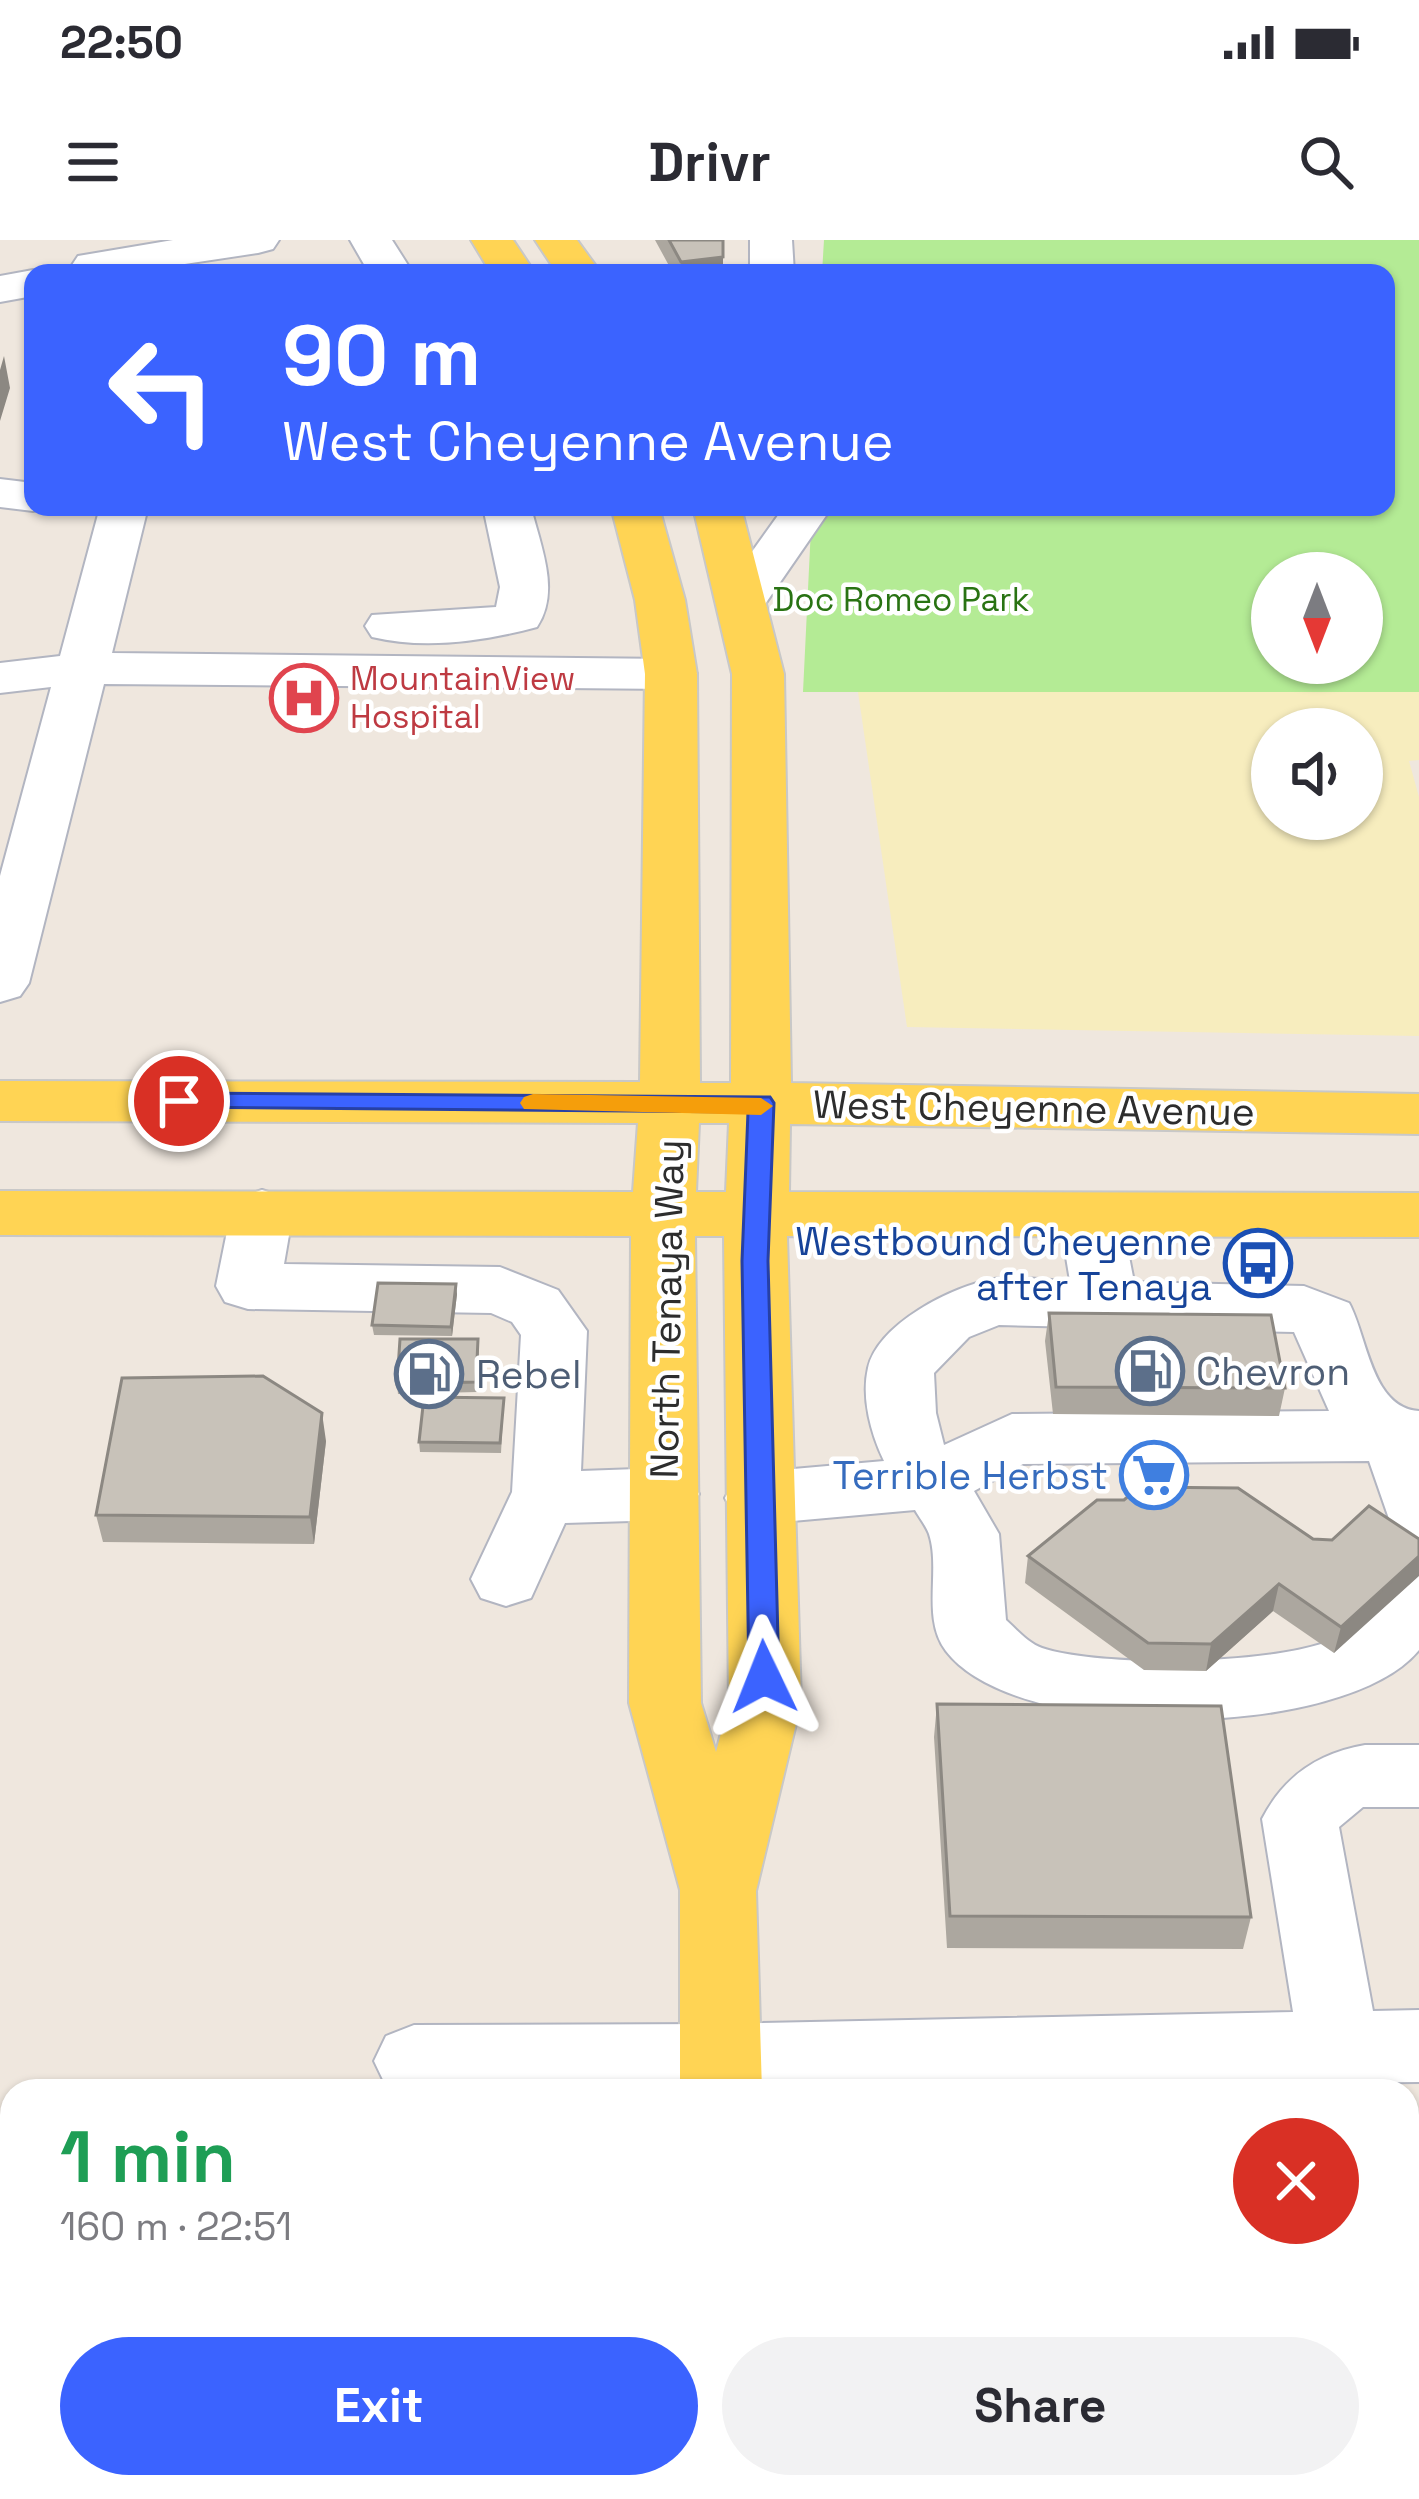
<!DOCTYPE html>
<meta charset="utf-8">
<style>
body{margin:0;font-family:"Space Grotesk",sans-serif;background:#f2f2f3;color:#2b2b33;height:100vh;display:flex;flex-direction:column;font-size:45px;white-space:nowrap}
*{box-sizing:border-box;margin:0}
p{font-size:39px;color:#7c7c81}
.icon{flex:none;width:66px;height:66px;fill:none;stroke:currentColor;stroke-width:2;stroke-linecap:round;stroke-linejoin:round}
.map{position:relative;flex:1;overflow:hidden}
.drawer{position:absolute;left:0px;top:1839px;width:1419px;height:420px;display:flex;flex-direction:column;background:#fff;border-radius:36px 36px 0 0;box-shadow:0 3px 9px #0004}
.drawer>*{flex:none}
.top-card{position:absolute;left:24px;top:24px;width:1371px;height:252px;border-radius:24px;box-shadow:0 3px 9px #0004;background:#3b63ff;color:#fff;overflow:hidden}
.needle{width:78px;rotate:180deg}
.buttons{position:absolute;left:1251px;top:312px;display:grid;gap:24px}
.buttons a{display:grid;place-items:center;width:132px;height:132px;border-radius:50%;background:#fff;box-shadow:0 3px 9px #0004;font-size:60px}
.pin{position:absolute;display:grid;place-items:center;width:102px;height:102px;color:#fff;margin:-51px;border:6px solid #fff;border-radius:50%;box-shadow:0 3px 12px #0007}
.me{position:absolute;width:132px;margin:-66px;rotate:358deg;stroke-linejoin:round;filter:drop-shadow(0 0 9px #0008)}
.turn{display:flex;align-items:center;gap:42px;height:252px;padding:0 60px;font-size:54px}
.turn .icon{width:156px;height:156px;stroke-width:2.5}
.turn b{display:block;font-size:84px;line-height:102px}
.round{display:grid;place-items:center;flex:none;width:126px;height:126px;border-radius:63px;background:#f2f2f3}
.head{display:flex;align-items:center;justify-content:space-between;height:204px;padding:0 60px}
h1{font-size:72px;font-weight:600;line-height:90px;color:#1e9e55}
.primary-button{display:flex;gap:24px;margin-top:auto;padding:24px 60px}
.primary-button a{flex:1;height:138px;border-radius:72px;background:#3b63ff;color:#fff;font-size:48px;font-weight:600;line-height:138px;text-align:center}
.primary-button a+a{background:#f2f2f3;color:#2b2b33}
.status{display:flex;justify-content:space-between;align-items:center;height:84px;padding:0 60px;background:#fff;direction:ltr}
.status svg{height:33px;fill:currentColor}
header{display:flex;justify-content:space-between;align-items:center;height:156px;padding:0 60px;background:#fff;font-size:54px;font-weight:600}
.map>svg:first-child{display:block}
.green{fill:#b4eb95;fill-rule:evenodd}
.sand{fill:#f7edbe;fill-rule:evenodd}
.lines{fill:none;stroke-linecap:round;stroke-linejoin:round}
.minor-casing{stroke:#b2b5c1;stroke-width:4}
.major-casing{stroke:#c8c8c8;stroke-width:4}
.minor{fill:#fff;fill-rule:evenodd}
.major{fill:#ffd454;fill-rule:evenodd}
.wall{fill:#aca79f}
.shaded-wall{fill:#8c8882}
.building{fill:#c8c2b9;stroke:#8c8882;stroke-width:3}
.route{fill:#3b63ff;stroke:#2640a6;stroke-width:3}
.slow{fill:#f59e0b}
.labels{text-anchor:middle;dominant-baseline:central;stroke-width:9;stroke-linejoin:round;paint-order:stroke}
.far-park-label{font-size:33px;fill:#297313;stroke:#fff}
.far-health-label{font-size:33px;fill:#be3a42;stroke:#fff;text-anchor:start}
.street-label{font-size:39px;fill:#2d2d2d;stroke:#fff}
.transit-label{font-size:39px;fill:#164399;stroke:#fff;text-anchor:end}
.service-label{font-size:39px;fill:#4e5e75;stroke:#fff;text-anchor:start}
.shop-label{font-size:39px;fill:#366cbe;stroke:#fff;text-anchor:end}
</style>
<div class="status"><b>22:50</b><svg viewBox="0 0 49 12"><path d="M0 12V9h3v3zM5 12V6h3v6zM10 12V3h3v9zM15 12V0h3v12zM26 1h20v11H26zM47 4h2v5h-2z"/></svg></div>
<header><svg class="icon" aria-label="menu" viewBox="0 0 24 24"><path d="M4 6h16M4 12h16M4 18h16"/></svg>Drivr<svg class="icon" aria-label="search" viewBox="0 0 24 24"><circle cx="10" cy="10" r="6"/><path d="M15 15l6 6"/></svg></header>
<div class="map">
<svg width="1419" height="2259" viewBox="0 0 1419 2259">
<rect width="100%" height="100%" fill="#efe7de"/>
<path class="green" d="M824,0H1419V452H803L812,267H1386V33H822ZM1272,333H1362V423H1272Z"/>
<path class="sand" d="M858,452H1419V520L1409,521L1419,557V796L907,787ZM1272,489H1362V579H1272Z"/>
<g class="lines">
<g class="minor-casing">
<path id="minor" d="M173,0H279L273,9L258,13L125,33H77L72,25L78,16Z
M350,0H392L413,33H369Z
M750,0H792L794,33H750Z
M33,30L45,33H33V56L0,62V36Z
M0,239L33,243V267H50L33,271L0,267Z
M100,267H148L112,413L671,419L689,423L697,434L689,445L671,449L104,444L29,743L20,756L0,762V636L51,447L0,453V423L60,416Z
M483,267H531C540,305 561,351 537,387C485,401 426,410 372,397L365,386L372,375L496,367L500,347Z
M784,267H832L761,370L743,374L725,370L718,359Z
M262,950L284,957L293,972L284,1024L500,1027L558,1050L587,1091L581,1231L665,1228L689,1236L699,1254L689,1272L665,1280L565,1283L531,1358L506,1366L481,1358L471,1339L512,1252L521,1095L512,1082L491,1073L248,1069L225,1062L216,1046L231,972L240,957Z
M1090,953L1112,960L1121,975L1134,1042L1304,1046L1349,1063C1367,1095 1371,1168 1419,1171V1303L1395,1296L1369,1221L1023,1224L974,1251L999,1294L1006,1380C1017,1390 1028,1403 1042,1408C1101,1428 1292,1426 1345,1394C1379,1372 1375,1343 1419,1328V1410C1346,1500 1018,1505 946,1411C921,1378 941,1330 929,1294C926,1286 919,1277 915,1270L759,1284L735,1276L725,1258L735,1240L759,1232L884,1221C871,1194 861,1158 868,1128C878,1084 952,1046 994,1039C1018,1036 1046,1040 1070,1041L1059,975L1068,960ZM999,1085L1294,1092L1329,1171L1012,1174L944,1205L936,1173L934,1133L969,1097Z
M1365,1505H1419V1567H1363L1339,1587L1373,1771L1419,1770V1842L1039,1846L1036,1851H398L386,1846L374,1821L386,1796L414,1785L720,1784L1293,1772L1262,1579C1284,1536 1318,1513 1365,1505Z
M1407,2129H1419V2215H1407Z"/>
</g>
<g class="major-casing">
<path id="major" d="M471,0H513L535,33H491Z
M535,0H577L601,33H557Z
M611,267H659L685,360L697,434L700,843H731L732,434L693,267H741L784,434L791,843L1419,854V894L790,884L789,952L1419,953V997L787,996L801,1463L756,1651L762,1851H680V1650L629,1463L631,996L0,995V951L633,952L638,883L0,881V841L640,842L645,434L635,360ZM699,883H729L726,952H696ZM695,996H724L729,1463L716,1512L701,1463Z
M681,2247H771V2259H681Z"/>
</g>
<use href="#minor" class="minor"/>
<use href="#major" class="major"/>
</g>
<path class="wall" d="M655,0H723V33H673Z
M457,1054L452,1096L374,1095L372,1085Z
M1049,1073L1285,1148L1279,1176L1053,1174L1045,1101Z
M479,1109L477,1152L398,1154L397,1144Z
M504,1158L501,1213L420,1212L419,1202Z
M326,1201L314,1304L103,1302L96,1275Z
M1313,1299H1419L1334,1413L1273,1371L1206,1431L1144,1430L1025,1343L1028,1316Z
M937,1464L1251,1677L1243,1709L947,1708L934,1497Z"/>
<path class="shaded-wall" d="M723,17V33H682L681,22Z
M4,116L10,148L0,181V130Z
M456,1044L457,1054L452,1096L451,1087Z
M322,1173L326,1201L314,1304L310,1277Z
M1419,1316V1336L1334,1413L1341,1387Z
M1279,1344L1273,1371L1206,1431L1211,1404Z"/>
<path class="building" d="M669,0H723V17L681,22Z
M378,1043L456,1044L451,1087L372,1085Z
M1049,1073L1271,1075L1285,1148L1056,1147Z
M400,1099H478L476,1142L397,1144Z
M263,1136L322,1173L310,1277L96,1275L122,1138Z
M424,1157L504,1158L500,1203L419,1202Z
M1139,1247L1238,1248L1313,1299L1332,1300L1369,1266L1419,1299V1316L1341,1387L1279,1344L1211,1404L1148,1403L1028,1316L1097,1260H1124Z
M937,1464L1221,1466L1251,1677L950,1676Z
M1407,2243H1419V2259H972L971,2247H1407Z"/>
<path class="route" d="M179,853L770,857L774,863L768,1021L779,1437L774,1445H753L749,1437L742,1021L748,872L170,867L166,861Z"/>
<path class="slow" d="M533,854L761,858L773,866L761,875L524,869L520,863L524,857Z"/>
<defs>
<g id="hospital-ring" transform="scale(3.45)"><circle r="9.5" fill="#fff" stroke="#e0444e" stroke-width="1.5"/><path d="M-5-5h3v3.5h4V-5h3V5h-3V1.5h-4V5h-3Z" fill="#e0444e"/></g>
<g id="bus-ring" transform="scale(3.45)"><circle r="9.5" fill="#fff" stroke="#1a4fb4" stroke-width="1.5"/><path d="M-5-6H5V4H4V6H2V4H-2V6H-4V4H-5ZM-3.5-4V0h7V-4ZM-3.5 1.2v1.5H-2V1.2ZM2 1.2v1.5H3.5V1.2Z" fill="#1a4fb4"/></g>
<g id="fuel-ring" transform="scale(3.45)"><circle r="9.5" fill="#fff" stroke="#5c6f8a" stroke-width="1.5"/><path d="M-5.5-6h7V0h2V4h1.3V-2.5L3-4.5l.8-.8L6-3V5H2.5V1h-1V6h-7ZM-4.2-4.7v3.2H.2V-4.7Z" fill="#5c6f8a"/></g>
<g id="supermarket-ring" transform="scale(3.45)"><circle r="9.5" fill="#fff" stroke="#3f7fe0" stroke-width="1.5"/><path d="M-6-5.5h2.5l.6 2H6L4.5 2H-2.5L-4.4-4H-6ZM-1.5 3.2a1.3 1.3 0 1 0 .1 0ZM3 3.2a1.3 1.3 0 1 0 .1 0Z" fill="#3f7fe0"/></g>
</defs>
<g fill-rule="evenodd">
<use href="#hospital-ring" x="304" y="458"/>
<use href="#bus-ring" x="1258" y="1023"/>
<use href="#fuel-ring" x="1150" y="1131"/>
<use href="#fuel-ring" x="429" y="1134"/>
<use href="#supermarket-ring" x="1154" y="1235"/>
</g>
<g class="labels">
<g class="far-park-label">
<text x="901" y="360">Doc Romeo Park</text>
</g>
<g class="far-health-label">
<text x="350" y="439">MountainView<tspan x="350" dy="38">Hospital</tspan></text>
</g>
<g class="street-label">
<text transform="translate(1034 868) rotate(1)">West Cheyenne Avenue</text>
<text transform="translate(667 1069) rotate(-89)">North Tenaya Way</text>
</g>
<g class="transit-label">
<text x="1212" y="1001">Westbound Cheyenne<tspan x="1212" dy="45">after Tenaya</tspan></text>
</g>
<g class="service-label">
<text x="1196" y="1131">Chevron</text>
<text x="476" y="1134">Rebel</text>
</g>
<g class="shop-label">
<text x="1108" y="1235">Terrible Herbst</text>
</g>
</g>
</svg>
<div class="buttons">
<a><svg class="needle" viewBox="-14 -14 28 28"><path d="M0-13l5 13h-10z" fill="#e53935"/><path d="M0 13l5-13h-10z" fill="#7c7c81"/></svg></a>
<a><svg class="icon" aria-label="sound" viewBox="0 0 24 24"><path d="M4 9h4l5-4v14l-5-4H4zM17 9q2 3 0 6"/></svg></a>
</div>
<div class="pin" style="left:179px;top:861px;background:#d93025"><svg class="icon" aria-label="arrive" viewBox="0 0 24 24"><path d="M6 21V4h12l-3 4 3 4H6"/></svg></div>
<svg class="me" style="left:764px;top:1437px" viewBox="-20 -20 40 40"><path d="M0-17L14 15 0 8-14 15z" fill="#3b63ff" stroke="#fff" stroke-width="4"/></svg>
<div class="top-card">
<div class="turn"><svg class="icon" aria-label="left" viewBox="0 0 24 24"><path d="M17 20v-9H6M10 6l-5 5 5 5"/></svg><div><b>90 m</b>West Cheyenne Avenue</div></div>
</div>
<section class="drawer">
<div class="head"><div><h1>1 min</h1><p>160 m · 22:51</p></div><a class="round" style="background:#d93025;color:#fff"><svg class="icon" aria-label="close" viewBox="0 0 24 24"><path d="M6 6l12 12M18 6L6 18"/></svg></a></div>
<div class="primary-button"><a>Exit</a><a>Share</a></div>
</section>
</div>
